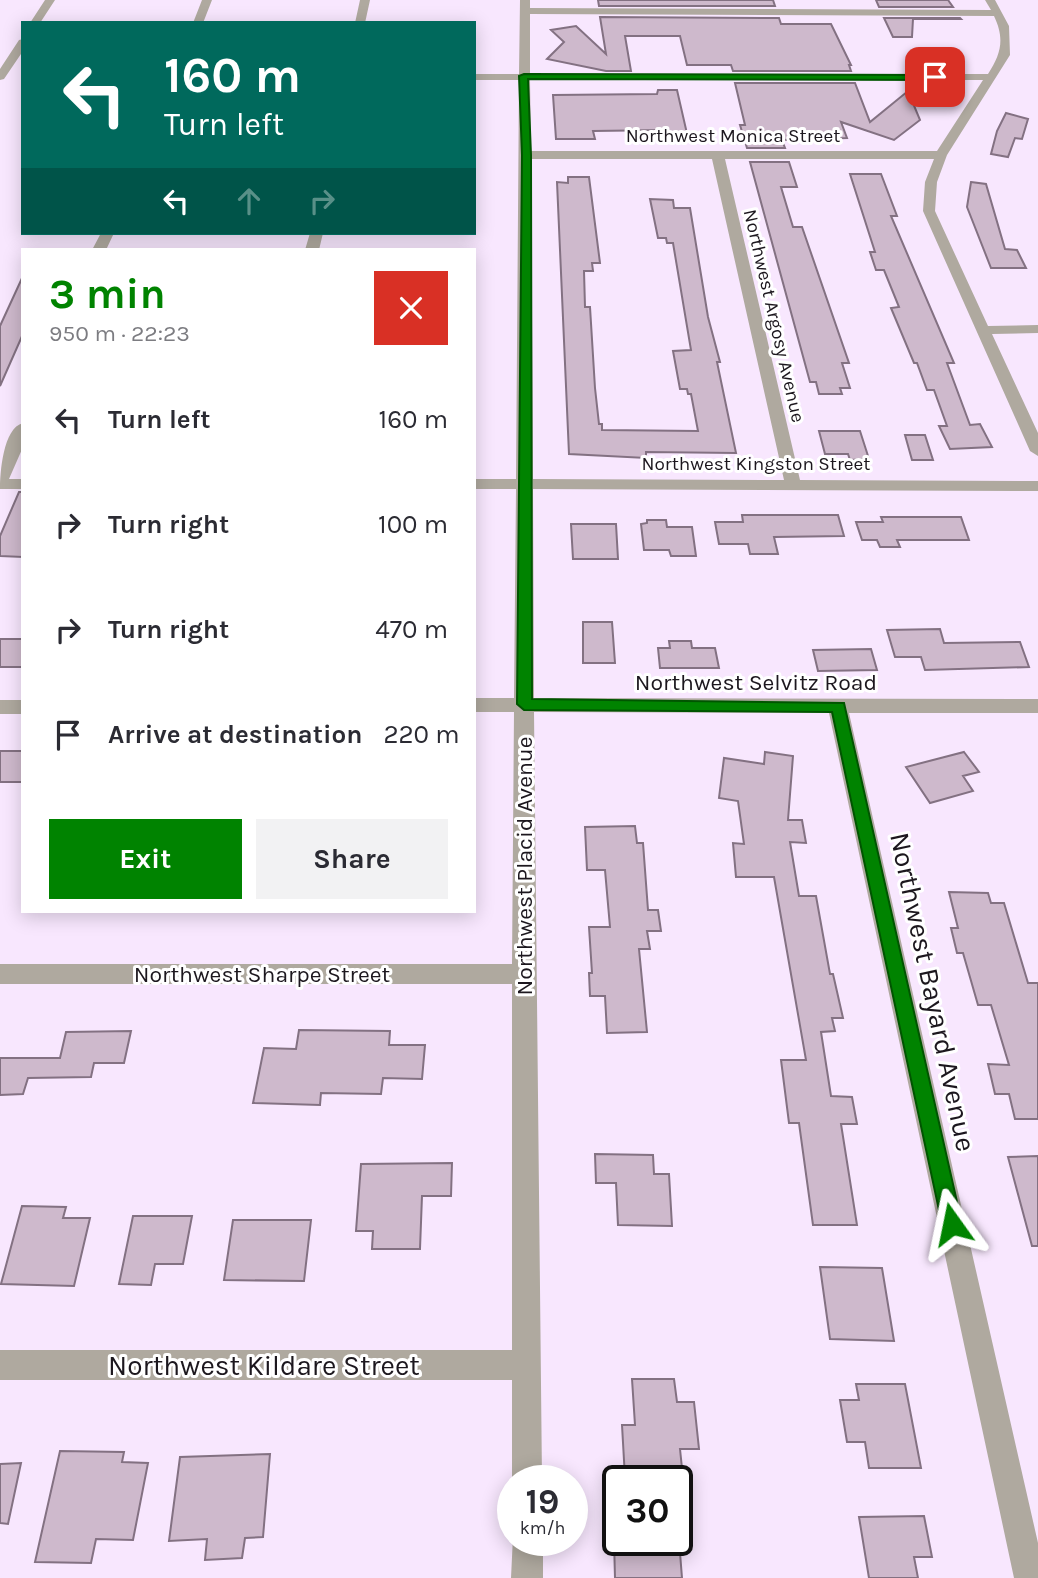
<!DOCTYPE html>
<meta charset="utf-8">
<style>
body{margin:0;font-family:Karla,sans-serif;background:#f2f2f3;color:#2b2b33;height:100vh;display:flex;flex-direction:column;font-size:26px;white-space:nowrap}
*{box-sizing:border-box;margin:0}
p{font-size:23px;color:#7c7c81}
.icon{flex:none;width:38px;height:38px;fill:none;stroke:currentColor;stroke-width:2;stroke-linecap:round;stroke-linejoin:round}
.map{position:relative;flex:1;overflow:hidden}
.panel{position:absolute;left:21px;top:248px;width:455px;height:665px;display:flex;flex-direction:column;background:#fff;border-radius:0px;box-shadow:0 4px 18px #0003}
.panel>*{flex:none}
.top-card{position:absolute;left:21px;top:21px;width:455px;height:214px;border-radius:0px;box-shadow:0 4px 18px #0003;background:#00695c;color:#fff;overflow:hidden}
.speed{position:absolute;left:497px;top:1465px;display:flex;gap:14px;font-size:35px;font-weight:700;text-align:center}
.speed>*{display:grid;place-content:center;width:91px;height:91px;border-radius:50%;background:#fff;box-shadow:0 4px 18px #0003;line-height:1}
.speed small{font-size:18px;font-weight:400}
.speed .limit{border:4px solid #111;border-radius:10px;background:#fff;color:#111}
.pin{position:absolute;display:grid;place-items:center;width:60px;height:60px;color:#fff;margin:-30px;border-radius:14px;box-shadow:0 4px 10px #0006}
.me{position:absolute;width:77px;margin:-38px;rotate:348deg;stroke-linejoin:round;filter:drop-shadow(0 0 5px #0008)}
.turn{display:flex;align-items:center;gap:24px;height:147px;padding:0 28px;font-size:32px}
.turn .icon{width:91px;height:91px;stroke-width:2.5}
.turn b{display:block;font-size:49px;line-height:60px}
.lanes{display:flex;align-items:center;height:66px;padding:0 28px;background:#0003;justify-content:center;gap:35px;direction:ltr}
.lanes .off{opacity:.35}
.round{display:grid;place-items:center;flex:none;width:74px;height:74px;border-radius:0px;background:#f2f2f3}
.headline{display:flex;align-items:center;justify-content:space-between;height:119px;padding:0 28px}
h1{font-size:42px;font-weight:700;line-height:52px;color:#008300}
.primary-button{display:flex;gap:14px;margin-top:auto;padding:14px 28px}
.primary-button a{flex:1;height:80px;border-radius:0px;background:#008300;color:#fff;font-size:28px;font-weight:700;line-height:80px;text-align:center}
.primary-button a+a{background:#f2f2f3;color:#2b2b33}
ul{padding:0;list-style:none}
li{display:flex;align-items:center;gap:21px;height:105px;padding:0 28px}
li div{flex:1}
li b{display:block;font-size:26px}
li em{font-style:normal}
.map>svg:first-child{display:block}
.building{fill:#ceb9cc;stroke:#837182;stroke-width:2}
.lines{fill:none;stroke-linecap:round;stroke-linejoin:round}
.street{fill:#afa99f;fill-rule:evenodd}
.route{fill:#008300;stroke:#050;stroke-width:2}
.labels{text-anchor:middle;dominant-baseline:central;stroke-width:6;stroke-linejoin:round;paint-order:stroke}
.far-street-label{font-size:19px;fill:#1c171e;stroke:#fff}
.street-label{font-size:23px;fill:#1c171e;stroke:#fff}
.near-street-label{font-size:28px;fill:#1c171e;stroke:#fff}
</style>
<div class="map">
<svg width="1038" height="1578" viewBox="0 0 1038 1578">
<rect width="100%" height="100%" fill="#f8e7fe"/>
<path class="building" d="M598,0H773L775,6H599Z
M876,0H948L953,7H879Z
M600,17L779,18L781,24H831L851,65H849L851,71H733L731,65H687L680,36H625L631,71H606L547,59L564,42L551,30L576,26L606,54Z
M884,18H960L961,19H913L912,37H893Z
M735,83H855L870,122L908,91L920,120L894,140L841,122L847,138L782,140L785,148H747L740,125H745Z
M658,90H677L688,138H668L667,130L593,131L595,139H556L553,95L657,94Z
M1006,113L1028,119L1022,139L1015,138L1008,157L991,154L997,131Z
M750,162H789L797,187H781L793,227H802L849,363H842L850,388H840L842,394H819L816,382H810Z
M850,174H881L897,216H891L954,363H947L970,425L980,424L992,447L950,449L939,426H947L934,390H927L917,363H914L891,308L899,307L884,270H876L870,252H875Z
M568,177H589L600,263H592L593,271H584L585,307H590L595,388L599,424H602V430L698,431L691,394H688L687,389H680L673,351L691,350L673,243H667L666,238H658L650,199L673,200L674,208H690L708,317L720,362H717L736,453L646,452V458L569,454L557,182L568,183Z
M971,182L986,184L1005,249L1017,250L1026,268H991L967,207Z
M23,276V334L0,386V326Z
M819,431H860L869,459L850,460L848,454H825Z
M905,435H925L933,460H912Z
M19,492H23V557L0,556V536Z
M742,515H838L844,536L774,537L778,554H750L748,544H719L715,522H743Z
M881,517H961L969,540H897L900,547H880L877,540H862L856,522H883Z
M647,520H666L667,527H692L696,556H671L669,550H644L641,524L647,523Z
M571,524H616L618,559H573Z
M583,622H612L615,663H583Z
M940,629L944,643L1020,642L1029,667L925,670L921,657H895L887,630Z
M0,639H23V667H0Z
M669,641H691L692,648H715L719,668H660L658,648H670Z
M871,649L877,670L818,671L813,650Z
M0,751H23V782H0Z
M765,752L793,756L788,820H802L806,843L790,842L799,896H816L830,974H833L843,1018H832L835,1031L821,1032L831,1096L852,1097L857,1124H841L857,1225H813L799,1123H789L781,1060H806L774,877H736L733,843L744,844L738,801L719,798L724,758L764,764Z
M964,752L979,772L963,776L973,791L930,803L906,767Z
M635,826L637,843H643L648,910H658L661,931H647L650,949H639L647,1032L607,1033L605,996H590L589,973H592L589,927H610L605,870H587L585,827Z
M949,892L988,893L991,903H1004L1028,983H1038V1119H1015L1009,1094H995L988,1064L1009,1065L991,1005H978L963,953H957L951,928H958Z
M299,1030L390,1031L389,1045H425L422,1079L383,1078L381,1094L321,1093L320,1105L253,1103L264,1048L296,1049Z
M131,1031L124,1063H94L91,1077L28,1078L23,1094L0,1095V1058H60L66,1032Z
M595,1154L653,1155L654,1174H669L672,1226L618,1225L616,1183H596Z
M1038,1156V1246H1032L1008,1157Z
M452,1163L451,1196H422L420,1249H372L373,1231H356L361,1164Z
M22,1206L66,1207L63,1218H90L74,1286L1,1284Z
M133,1216H192L183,1264H155L151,1285L119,1284Z
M233,1220H311L304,1281L224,1280Z
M820,1267L882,1268L894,1341L830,1339Z
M632,1379H674L677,1402H694L699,1449H680L683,1478H625L622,1425H635Z
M856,1384H905L921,1468H869L865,1442H847L840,1400H859Z
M60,1451L124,1452L122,1462L148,1463L133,1540L96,1539L91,1563L35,1562Z
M270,1454L263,1537L245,1538L242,1558L205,1560L207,1539L169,1541L180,1457Z
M21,1463L8,1524L0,1523V1464Z
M924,1516L932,1557H914L918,1578H869L859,1517Z
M614,1540H679L682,1578H615Z"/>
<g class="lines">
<path class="street" d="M45,0H55L40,23H30Z
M202,0H212L203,23H193Z
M360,0H370L365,23H355Z
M520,0H530V8L991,10L985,0H995L1009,26L1010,55L947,155L937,182L935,211L988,326L1038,325V333L992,334L1038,433V456L1030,451L923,211L925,182L934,159H725L800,480L1038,481V491L533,489L534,698L1038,699V713H849L1038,1543V1578H1014L829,713L534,712L542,1480L513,1483L512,1480V1380H0V1350H512V984H0V964H512L514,712H474V698H514L516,489H474V479H516L519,80H474V74H519ZM530,14L994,16C1005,39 1001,54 988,74H530ZM530,80H983L937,151H531ZM531,159H712L784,480L533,479Z
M23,39V51L4,79L0,80V69L19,40Z
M101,233H114L106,250H92Z
M310,233H323L319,250H305Z
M23,423V447L9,479H23V489H0C0,473 3,428 23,423Z
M0,700H23V714H0Z
M513,1536V1540H543V1578H511Z"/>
</g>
<path class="route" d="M524,74L935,75L940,77L935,80L528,79L531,155L532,699L844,703L962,1224L959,1231L952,1234L945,1231L942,1224L832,712L524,710L517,704L522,155L519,76Z"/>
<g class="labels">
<g class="far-street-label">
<text x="733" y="136">Northwest Monica Street</text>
<text transform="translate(774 316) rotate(77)">Northwest Argosy Avenue</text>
<text x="756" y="464">Northwest Kingston Street</text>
</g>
<g class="street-label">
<text x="756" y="682">Northwest Selvitz Road</text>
<text transform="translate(524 866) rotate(-90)">Northwest Placid Avenue</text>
<text x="262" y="974">Northwest Sharpe Street</text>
</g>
<g class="near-street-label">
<text transform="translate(933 992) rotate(78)">Northwest Bayard Avenue</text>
<text x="264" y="1365">Northwest Kildare Street</text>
</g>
</g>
</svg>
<div class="speed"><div>19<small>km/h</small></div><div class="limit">30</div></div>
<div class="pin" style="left:935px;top:77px;background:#d93025"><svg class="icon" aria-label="arrive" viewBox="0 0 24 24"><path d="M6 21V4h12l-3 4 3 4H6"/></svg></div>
<svg class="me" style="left:952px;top:1224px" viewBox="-20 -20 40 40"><path d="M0-17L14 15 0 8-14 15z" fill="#008300" stroke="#fff" stroke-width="4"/></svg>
<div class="top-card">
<div class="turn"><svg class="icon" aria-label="left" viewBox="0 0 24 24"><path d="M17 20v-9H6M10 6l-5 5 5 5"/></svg><div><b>160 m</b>Turn left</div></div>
<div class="lanes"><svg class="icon" aria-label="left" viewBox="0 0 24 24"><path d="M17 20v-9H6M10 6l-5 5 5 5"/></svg><svg class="icon off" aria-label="ahead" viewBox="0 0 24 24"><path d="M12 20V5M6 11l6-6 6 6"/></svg><svg class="icon off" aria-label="right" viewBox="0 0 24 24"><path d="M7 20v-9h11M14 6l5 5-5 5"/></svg></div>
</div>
<section class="panel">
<div class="headline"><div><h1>3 min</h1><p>950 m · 22:23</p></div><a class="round" style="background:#d93025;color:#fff"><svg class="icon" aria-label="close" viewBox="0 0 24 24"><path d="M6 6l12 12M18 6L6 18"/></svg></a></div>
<ul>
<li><svg class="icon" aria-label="left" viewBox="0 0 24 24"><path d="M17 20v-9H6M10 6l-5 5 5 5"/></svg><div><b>Turn left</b></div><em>160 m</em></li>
<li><svg class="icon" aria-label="right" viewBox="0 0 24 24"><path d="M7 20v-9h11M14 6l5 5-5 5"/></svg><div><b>Turn right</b></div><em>100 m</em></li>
<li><svg class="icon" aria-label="right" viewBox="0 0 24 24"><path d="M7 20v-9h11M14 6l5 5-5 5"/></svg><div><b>Turn right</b></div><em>470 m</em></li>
<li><svg class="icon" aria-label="arrive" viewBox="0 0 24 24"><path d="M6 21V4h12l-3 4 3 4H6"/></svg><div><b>Arrive at destination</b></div><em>220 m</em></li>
</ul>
<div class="primary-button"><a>Exit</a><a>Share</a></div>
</section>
</div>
